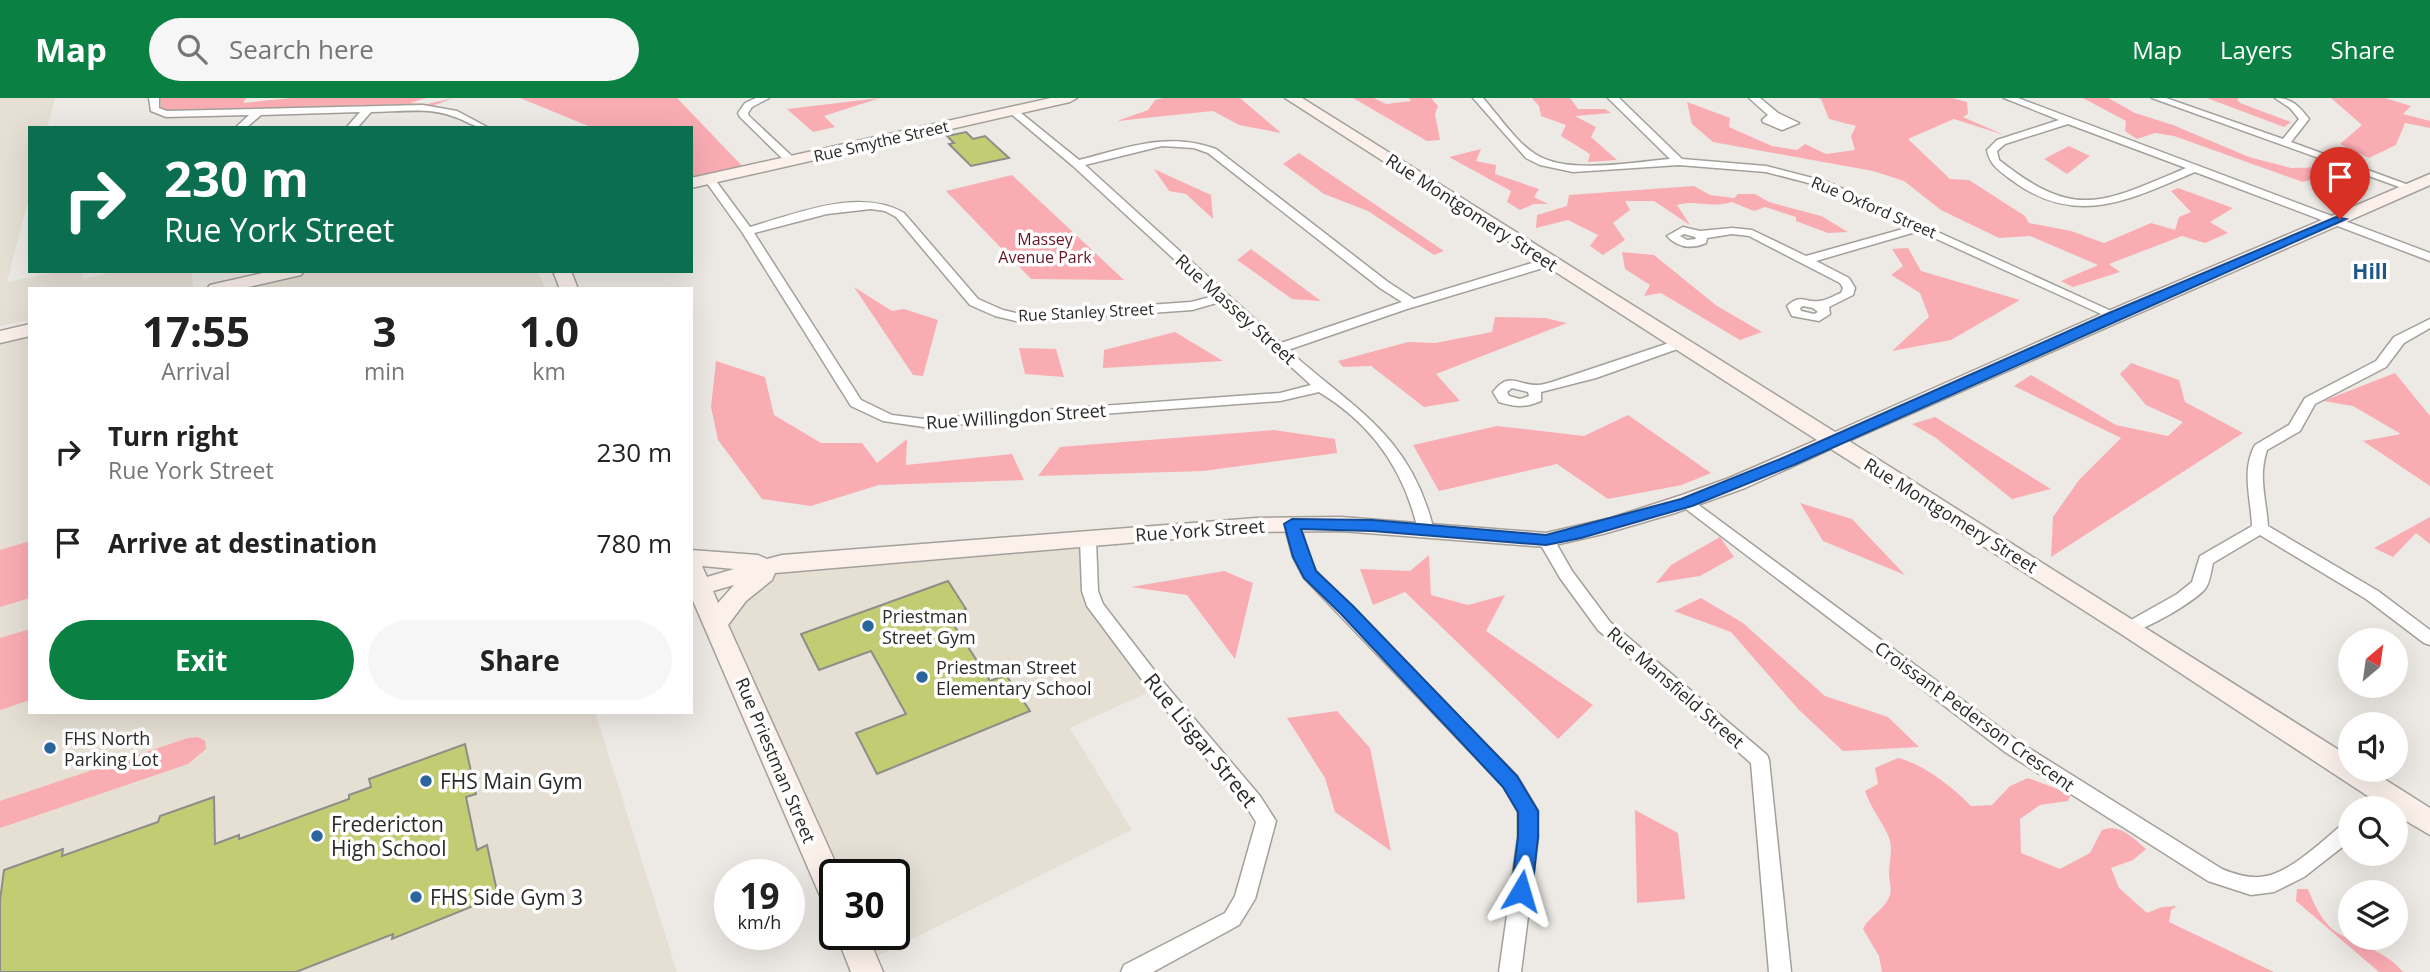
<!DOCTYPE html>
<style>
body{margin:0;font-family:"Open Sans",sans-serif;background:#f6f6f6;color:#222;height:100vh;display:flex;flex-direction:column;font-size:26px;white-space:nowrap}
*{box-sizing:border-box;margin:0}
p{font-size:23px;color:#767676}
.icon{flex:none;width:38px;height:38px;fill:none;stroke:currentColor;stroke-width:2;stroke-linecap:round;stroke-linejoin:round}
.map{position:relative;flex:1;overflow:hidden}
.side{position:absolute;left:28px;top:189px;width:665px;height:427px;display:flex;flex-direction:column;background:#fff;border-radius:0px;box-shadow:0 7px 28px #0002}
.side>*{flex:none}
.top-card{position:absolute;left:28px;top:28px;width:665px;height:147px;border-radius:0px;box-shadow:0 7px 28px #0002;background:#0b6e4f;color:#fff;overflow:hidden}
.needle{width:46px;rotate:29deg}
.controls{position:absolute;left:2338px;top:530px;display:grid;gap:14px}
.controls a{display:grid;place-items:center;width:70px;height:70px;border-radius:50%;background:#fff;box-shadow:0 7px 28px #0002;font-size:35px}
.speed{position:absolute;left:714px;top:761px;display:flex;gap:14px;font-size:35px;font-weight:700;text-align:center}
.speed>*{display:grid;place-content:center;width:91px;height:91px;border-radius:50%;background:#fff;box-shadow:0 7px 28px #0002;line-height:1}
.speed small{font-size:18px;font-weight:400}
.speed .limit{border:4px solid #111;border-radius:10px;background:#fff;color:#111}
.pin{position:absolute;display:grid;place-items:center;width:60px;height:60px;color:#fff;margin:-72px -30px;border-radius:50% 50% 50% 0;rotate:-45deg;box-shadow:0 0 7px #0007}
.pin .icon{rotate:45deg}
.me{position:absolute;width:77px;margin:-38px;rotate:7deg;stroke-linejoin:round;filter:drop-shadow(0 0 5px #0008)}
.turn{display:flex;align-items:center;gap:24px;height:147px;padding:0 21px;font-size:32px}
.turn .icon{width:91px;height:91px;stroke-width:2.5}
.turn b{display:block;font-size:49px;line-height:60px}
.eta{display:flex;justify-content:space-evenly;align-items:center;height:119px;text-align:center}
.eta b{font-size:42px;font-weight:700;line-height:49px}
.button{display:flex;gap:14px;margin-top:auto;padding:14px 21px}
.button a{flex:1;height:80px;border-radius:42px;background:#0b8043;color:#fff;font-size:28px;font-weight:700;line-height:80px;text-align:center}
.button a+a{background:#f6f6f6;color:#222}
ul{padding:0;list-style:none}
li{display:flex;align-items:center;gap:21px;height:91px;padding:0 21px}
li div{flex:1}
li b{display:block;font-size:26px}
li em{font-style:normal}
header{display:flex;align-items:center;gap:42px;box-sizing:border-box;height:98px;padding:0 35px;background:#0b8043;color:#fff}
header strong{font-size:33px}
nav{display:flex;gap:38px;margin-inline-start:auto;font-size:24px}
.search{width:490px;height:63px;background:#f6f6f6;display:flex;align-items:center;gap:18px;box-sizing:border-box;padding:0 24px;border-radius:38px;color:#767676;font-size:26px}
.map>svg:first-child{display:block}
.built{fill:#e6dfd4}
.green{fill:#faacb3}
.building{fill:#c2cc72;stroke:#8d8e89;stroke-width:2}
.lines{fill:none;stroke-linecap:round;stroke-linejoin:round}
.street-casing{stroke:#a3a09b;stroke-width:3}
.secondary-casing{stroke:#a3a09b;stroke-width:3}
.street{fill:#fff;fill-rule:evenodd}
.secondary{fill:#fbf0ea;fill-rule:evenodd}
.route{fill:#1a73e8;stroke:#114b97;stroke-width:2}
.poi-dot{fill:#2a659d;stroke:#fff;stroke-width:2.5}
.labels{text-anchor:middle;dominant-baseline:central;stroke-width:7;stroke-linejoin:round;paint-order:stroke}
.far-street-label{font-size:16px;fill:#2b2a28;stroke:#fff}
.far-park-label{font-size:16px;fill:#671326;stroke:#fff}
.street-label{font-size:18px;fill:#2b2a28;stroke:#fff}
.poi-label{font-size:18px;fill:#2b2a28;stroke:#fff;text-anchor:start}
.far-district-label{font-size:21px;font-weight:bold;fill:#205789;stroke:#fff}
.near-street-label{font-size:21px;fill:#2b2a28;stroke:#fff}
.near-poi-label{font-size:21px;fill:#2b2a28;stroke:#fff;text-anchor:start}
</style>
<header>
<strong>Map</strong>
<div class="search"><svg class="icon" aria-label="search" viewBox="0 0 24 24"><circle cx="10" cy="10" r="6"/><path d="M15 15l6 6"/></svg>Search here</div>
<nav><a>Map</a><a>Layers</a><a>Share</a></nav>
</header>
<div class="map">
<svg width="2430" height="874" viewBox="0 0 2430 874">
<rect width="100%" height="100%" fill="#edeae5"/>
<path class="built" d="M0,0H55L47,30H30V96L7,184L62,173H82L83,181L117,173H192L193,189L30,191V222L0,228Z
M295,173H538L545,191H207Z
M30,229V614H595L677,874H0V237Z
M1088,442L1090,493L1158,590L1070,630L1132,732L864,865L851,837L894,836V777H835L717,526L782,465Z"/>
<path class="green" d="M160,0H246L243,5L291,0H426L410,5L427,6L453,0L432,8L166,13L161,11Z
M520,0H677L747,73L691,85V30H593Z
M880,0L824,18L835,29L813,34L787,11Z
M1163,0H1240L1281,35L1239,27L1213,13L1117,23L1148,12L1155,2Z
M1353,0H1374L1386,6L1411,3L1409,0H1431L1438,8L1435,16L1440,42L1427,43Z
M1532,0H1570L1578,11H1605L1611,15L1575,18L1596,29L1591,39L1617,62L1588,64L1590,56L1561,38L1566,27L1541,18L1539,8Z
M1818,0H1952L1967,4L1968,16L1963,19L2004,37L1954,21L1908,41L1950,81L1969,82L2025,118L2029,125L2071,133L2104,145L2151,125L2175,132L2179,119L2191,114L2171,93L2178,90L2233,110L2210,124L2228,135L2205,145L2182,138L2109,166L2120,174L2073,189L2061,183L2098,167L2030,138L1999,140L1941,112L1904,83L1873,73L1713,44L1692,26L1687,4L1730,20L1729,29L1772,48L1797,52L1805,46L1826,56L1855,52L1851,38L1856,28L1829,21L1821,1Z
M2083,0H2108L2135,15L2173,27L2249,59L2291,70L2331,69V77L2303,84L2174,38L2155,35L2137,41L2125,33L2126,23Z
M2207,0H2240L2237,1L2240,5L2291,24L2284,29Z
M2331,0H2385L2411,8L2403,16L2430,23V30L2405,25L2396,47L2369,60L2340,46L2362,27Z
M2069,48L2090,58L2067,76L2044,61Z
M1481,51L1476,63L1496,67L1495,76L1539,91L1534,99L1548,106H1534L1520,112L1507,104L1511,93L1449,59Z
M1299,55L1444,153L1434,157L1368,113L1324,96L1283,66Z
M1154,71L1211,97L1213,121L1186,96L1169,93Z
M1012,77L1124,182L1031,181L946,93Z
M1694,88L1710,97L1734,100L1738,96H1755L1769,104L1821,118L1848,134L1828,135L1796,123V119L1765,109L1754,113L1732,104C1709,111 1697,101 1677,107L1690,127L1654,103H1625L1630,112L1613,125L1625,142L1603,157L1590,148L1598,137L1568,122L1536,130L1537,117L1567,108L1569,97Z
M1908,150L1921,173L2020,202L1951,242L1892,253L1929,219L1920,195L1891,177L1903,168L1892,151Z
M1251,151L1321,203L1292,201L1237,162Z
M1622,154L1654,157L1717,208L1762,234L1740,242L1661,195L1644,198L1650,187L1625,171Z
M854,189L892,213L904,211L938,222L923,278L913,277Z
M1495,219L1545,220L1567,225L1436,276L1460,303L1424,309L1371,268L1343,269L1338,263L1408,244L1435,245L1492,234Z
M1175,234L1223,263L1103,270L1104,252Z
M1019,250L1056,251L1064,279L1025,276Z
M716,263L765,279L774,317L821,345H862L877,365L907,341L906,367L1012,356L1024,382L879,387L811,408L762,401L718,342L711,309Z
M2131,265L2179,282L2185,304L2243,335L2051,459L2053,419L2079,382L2121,340L2014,288L2031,277L2116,327L2168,338L2183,324L2146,307L2120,276Z
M2395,275L2430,318V388L2363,343L2401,336L2353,308L2323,303Z
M1628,317L1711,375L1682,387L1608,401L1557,366L1439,393L1413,347L1497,328L1584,338Z
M1935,319L2051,391L2012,401L1936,340L1912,326Z
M1274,332L1335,341L1337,355L1203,373L1038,378L1060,349Z
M1800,405L1852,421L1905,477L1823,443Z
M2430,419V446L2416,435L2393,459L2374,450Z
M1720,439L1734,459L1700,478L1656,485L1671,467Z
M30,443V500L0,509V452Z
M1429,457L1431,497L1468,507L1505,497L1486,533L1593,607L1558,641L1405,494L1373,507L1360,471L1410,473Z
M1224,473L1253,485L1235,561L1187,497L1131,489Z
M1701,500L1743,525L1825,598L1888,619L1919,649L1843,653L1798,611L1731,534L1674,513Z
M30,531V602L0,612V540Z
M1337,613L1370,650L1391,753L1335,714L1325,680L1287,620Z
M198,639L205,643L206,651L188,666L0,730V703L188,640Z
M1898,660C1923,666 1953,689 1971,708L1992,707L2010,688L2028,680L2071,696L2068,703L2040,707L2020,721L2021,755L2060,771L2090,755L2102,732C2120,725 2133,740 2146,751L2133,762L2111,770L2119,790L2147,815L2162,809L2177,808L2171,812L2169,824L2274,874H1882L1879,858L1863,831C1870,817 1884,813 1890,797C1892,791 1889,782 1889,775C1889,762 1894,750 1888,737C1881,722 1871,710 1865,693L1878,686L1875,670Z
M1635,712L1678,735L1685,801L1637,805Z
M2297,791H2308C2313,804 2320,819 2330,829C2349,847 2382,848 2403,874H2379L2296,803Z"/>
<path class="building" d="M966,34L973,41L985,38L1009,60L971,68L949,46L954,45L947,38Z
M948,483L966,511L948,518L990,583L1006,577L1030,613L877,676L856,635L906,616L871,553L819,572L801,536Z
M465,646L476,696L466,699L477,752L487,747L498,798L392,841L393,836L296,874H0V802L4,772L63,751L62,758L158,724L160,718L214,699L215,746L239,737V741L349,701V697L371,689L369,681Z"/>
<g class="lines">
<g class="street-casing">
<path id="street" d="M149,0H159V10L167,13L423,7L457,13L489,30C473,30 466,22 452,18C427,9 397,14 371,14L357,30H346L360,14L261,17L246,30H235L249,17L166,19L151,13Z
M756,0H769L752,9L748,15L749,18L795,61V65H787L740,19L738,15L745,5Z
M1473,0H1483C1499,18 1515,43 1535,56C1567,77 1633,64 1670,61L1608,0H1619L1682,61L1766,68L1828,84L2120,217L2114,221L2110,220L1919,133L1816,163L1849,180L1855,190L1853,197L1829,209L1830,216L1819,223L1792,218L1787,208C1801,195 1805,205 1819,203C1826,203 1835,197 1841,195L1843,190L1840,185L1749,138L1732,136L1707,140L1706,145C1692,151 1678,150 1667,138L1683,129L1700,133L1732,130L1752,132L1806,158L1910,129L1820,88L1766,74L1679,67L1573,74L1540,67L1526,60ZM1684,136L1695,139L1696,141L1687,142L1680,138ZM1803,208L1813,210L1818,214L1814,216L1801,213L1800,210Z
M1749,0H1760L1778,15L1799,25L1782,32L1763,24L1762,22L1768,17Z
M2004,0H2018L2430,155V163L2195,74C2131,101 2077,130 2013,83C2001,74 1990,68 1987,52L1997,42L2059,22ZM2068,26L2186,70C2102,105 2076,123 1999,62L1997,53L2005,46Z
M2152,0H2166L2283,41L2299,21L2290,10L2275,0C2292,0 2299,8 2309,21L2291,44L2414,89L2405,91Z
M1010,11H1016L1079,62C1126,50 1168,33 1216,51L1388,184L1414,201L1545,161H1553V167L1407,211L1288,252C1355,312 1411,337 1434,433L1432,437L1426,438L1418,433C1405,373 1372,326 1319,294L1280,303L924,329L883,323L851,308L742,134L704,81L705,79H713L750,129C796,116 859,89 904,115L978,201L1003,212L1020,216L1191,204L1214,198L1073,68L1010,15ZM1162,48L1194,50L1208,55L1380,190L1402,204L1281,245L1085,67ZM871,111L885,113L896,119L970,207L995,218L1020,224L1040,223L1192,212L1220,204L1311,287L1280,295L924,321L892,317L861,302L754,135L827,116Z
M2430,221V230L2404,245L2386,269L2315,306L2300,333L2267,352C2258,379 2266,400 2268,428L2378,493L2430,532V547L2424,545L2366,501L2260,437L2213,465C2211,473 2210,485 2205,491C2195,503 2138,538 2124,534L2121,530L2124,526L2177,496L2192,484L2200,458L2252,428C2251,400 2241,373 2255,347L2289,327L2305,300L2376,263L2394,239Z
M1678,242L1683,243V249L1596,280L1541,294V303C1524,310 1516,309 1499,304L1493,294C1509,273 1517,287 1537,287C1542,287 1549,285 1555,283ZM1512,290L1528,294L1529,298L1520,301L1509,298L1507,294Z
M1687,400L1692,402L2019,644L2222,771C2234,776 2247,780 2260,779C2287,778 2322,743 2343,726L2350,724V743L2304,779L2274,794L2251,797L2208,783L2005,654L1682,408L1679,405L1682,402Z
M1292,421L1300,426L1309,459L1316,473L1517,678L1538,713V739L1521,874H1499L1518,739V714L1503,688L1304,480L1293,459L1284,426Z
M1088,437L1096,442L1098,493L1103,506L1164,585L1260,698L1276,723L1255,801L1239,827L1153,874H1121L1124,867L1225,815L1235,798L1256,724L1246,708L1152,595L1087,508L1082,493L1080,442Z
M1546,437L1552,438L1572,473L1610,524L1767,657L1769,662L1791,874H1769L1751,665L1598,532L1560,480L1538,442Z"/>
</g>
<g class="secondary-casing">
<path id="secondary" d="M1051,0H1077L1070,4L691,90V80Z
M1285,0H1302L1835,334L2108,213L2430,76V87L1849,343L2350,659V672H2370L2430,710V737L2396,717V710H2386L2121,536L1831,351L1745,390L1675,415L1603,436L1546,449L1341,433L1256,434L775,475L772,482L746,503L728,527L841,777H835V811L824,807L691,498V452L758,457L767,461L782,457L1256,420L1341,419L1546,435L1611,420L1682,397L1729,380L1817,342ZM702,468L734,471L707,479ZM734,487L718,505L713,493Z
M271,173H304L301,177L240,191H207L210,187Z
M553,173H571L578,191H560Z
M30,226V238L0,245V233Z
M836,836H867L883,874H851Z"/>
</g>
<use href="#street" class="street"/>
<use href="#secondary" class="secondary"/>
</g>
<path class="route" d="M2336,119L2346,121L1796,366L1692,408L1581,440L1546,447L1372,433L1301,431L1316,473L1353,508L1517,678L1538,713V739L1532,793L1529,799L1521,802L1514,799L1511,793L1518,739V714L1503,689L1341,516L1304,480L1293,459L1284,426L1292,421L1372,422L1546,437L1681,401L1785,359L2109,215Z"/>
<g class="poi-dot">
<circle cx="868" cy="528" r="7"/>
<circle cx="922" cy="579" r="7"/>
<circle cx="50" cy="650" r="7"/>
<circle cx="426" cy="683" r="7"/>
<circle cx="317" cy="738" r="7"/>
<circle cx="416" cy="799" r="7"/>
</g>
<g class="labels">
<g class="far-street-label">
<text transform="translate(881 43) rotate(-13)">Rue Smythe Street</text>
<text transform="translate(1874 109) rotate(23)">Rue Oxford Street</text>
<text transform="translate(1086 214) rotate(-3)">Rue Stanley Street</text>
</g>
<g class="far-park-label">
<text x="1045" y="141">Massey<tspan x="1045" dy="18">Avenue Park</tspan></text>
</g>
<g class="street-label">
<text transform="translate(1472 114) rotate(33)">Rue Montgomery Street</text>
<text transform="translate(1236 211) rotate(42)">Rue Massey Street</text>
<text transform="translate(1016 318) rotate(-4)">Rue Willingdon Street</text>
<text transform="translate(1951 417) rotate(32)">Rue Montgomery Street</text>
<text transform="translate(1200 432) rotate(-4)">Rue York Street</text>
<text transform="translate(1676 589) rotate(41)">Rue Mansfield Street</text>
<text transform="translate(1975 618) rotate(36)">Croissant Pederson Crescent</text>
<text transform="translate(776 662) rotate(67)">Rue Priestman Street</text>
</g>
<g class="poi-label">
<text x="882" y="518">Priestman<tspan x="882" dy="21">Street Gym</tspan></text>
<text x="936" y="569">Priestman Street<tspan x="936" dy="21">Elementary School</tspan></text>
<text x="64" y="640">FHS North<tspan x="64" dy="21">Parking Lot</tspan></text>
</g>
<g class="far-district-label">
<text x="2370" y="173">Hill</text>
</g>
<g class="near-street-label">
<text transform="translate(1201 642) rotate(51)">Rue Lisgar Street</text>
</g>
<g class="near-poi-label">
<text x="440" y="683">FHS Main Gym</text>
<text x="331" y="726">Fredericton<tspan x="331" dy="24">High School</tspan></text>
<text x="430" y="799">FHS Side Gym 3</text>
</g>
</g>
</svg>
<div class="controls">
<a><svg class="needle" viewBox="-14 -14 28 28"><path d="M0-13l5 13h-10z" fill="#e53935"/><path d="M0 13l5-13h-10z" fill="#767676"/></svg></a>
<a><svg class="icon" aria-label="sound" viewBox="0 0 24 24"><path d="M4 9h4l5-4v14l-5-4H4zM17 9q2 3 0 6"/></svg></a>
<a><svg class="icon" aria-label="search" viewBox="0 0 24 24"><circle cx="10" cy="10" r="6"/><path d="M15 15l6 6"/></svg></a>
<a><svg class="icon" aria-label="layers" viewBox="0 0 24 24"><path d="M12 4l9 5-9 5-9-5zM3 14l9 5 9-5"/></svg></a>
</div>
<div class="speed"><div>19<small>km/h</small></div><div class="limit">30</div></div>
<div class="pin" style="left:2340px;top:121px;background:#d93025"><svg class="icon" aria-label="arrive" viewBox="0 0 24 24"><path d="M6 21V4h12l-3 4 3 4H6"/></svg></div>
<svg class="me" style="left:1521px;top:793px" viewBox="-20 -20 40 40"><path d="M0-17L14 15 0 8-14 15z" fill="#1a73e8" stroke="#fff" stroke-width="4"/></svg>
<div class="top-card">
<div class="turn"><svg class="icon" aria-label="right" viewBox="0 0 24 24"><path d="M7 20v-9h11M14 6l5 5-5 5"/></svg><div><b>230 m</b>Rue York Street</div></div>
</div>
<section class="side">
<div class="eta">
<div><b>17:55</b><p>Arrival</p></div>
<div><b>3</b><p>min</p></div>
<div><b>1.0</b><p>km</p></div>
</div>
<ul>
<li><svg class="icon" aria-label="right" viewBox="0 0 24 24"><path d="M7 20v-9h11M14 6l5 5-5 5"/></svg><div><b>Turn right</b><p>Rue York Street</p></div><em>230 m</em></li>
<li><svg class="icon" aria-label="arrive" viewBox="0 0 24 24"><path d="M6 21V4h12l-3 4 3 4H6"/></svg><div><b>Arrive at destination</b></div><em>780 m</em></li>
</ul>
<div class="button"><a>Exit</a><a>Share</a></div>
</section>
</div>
